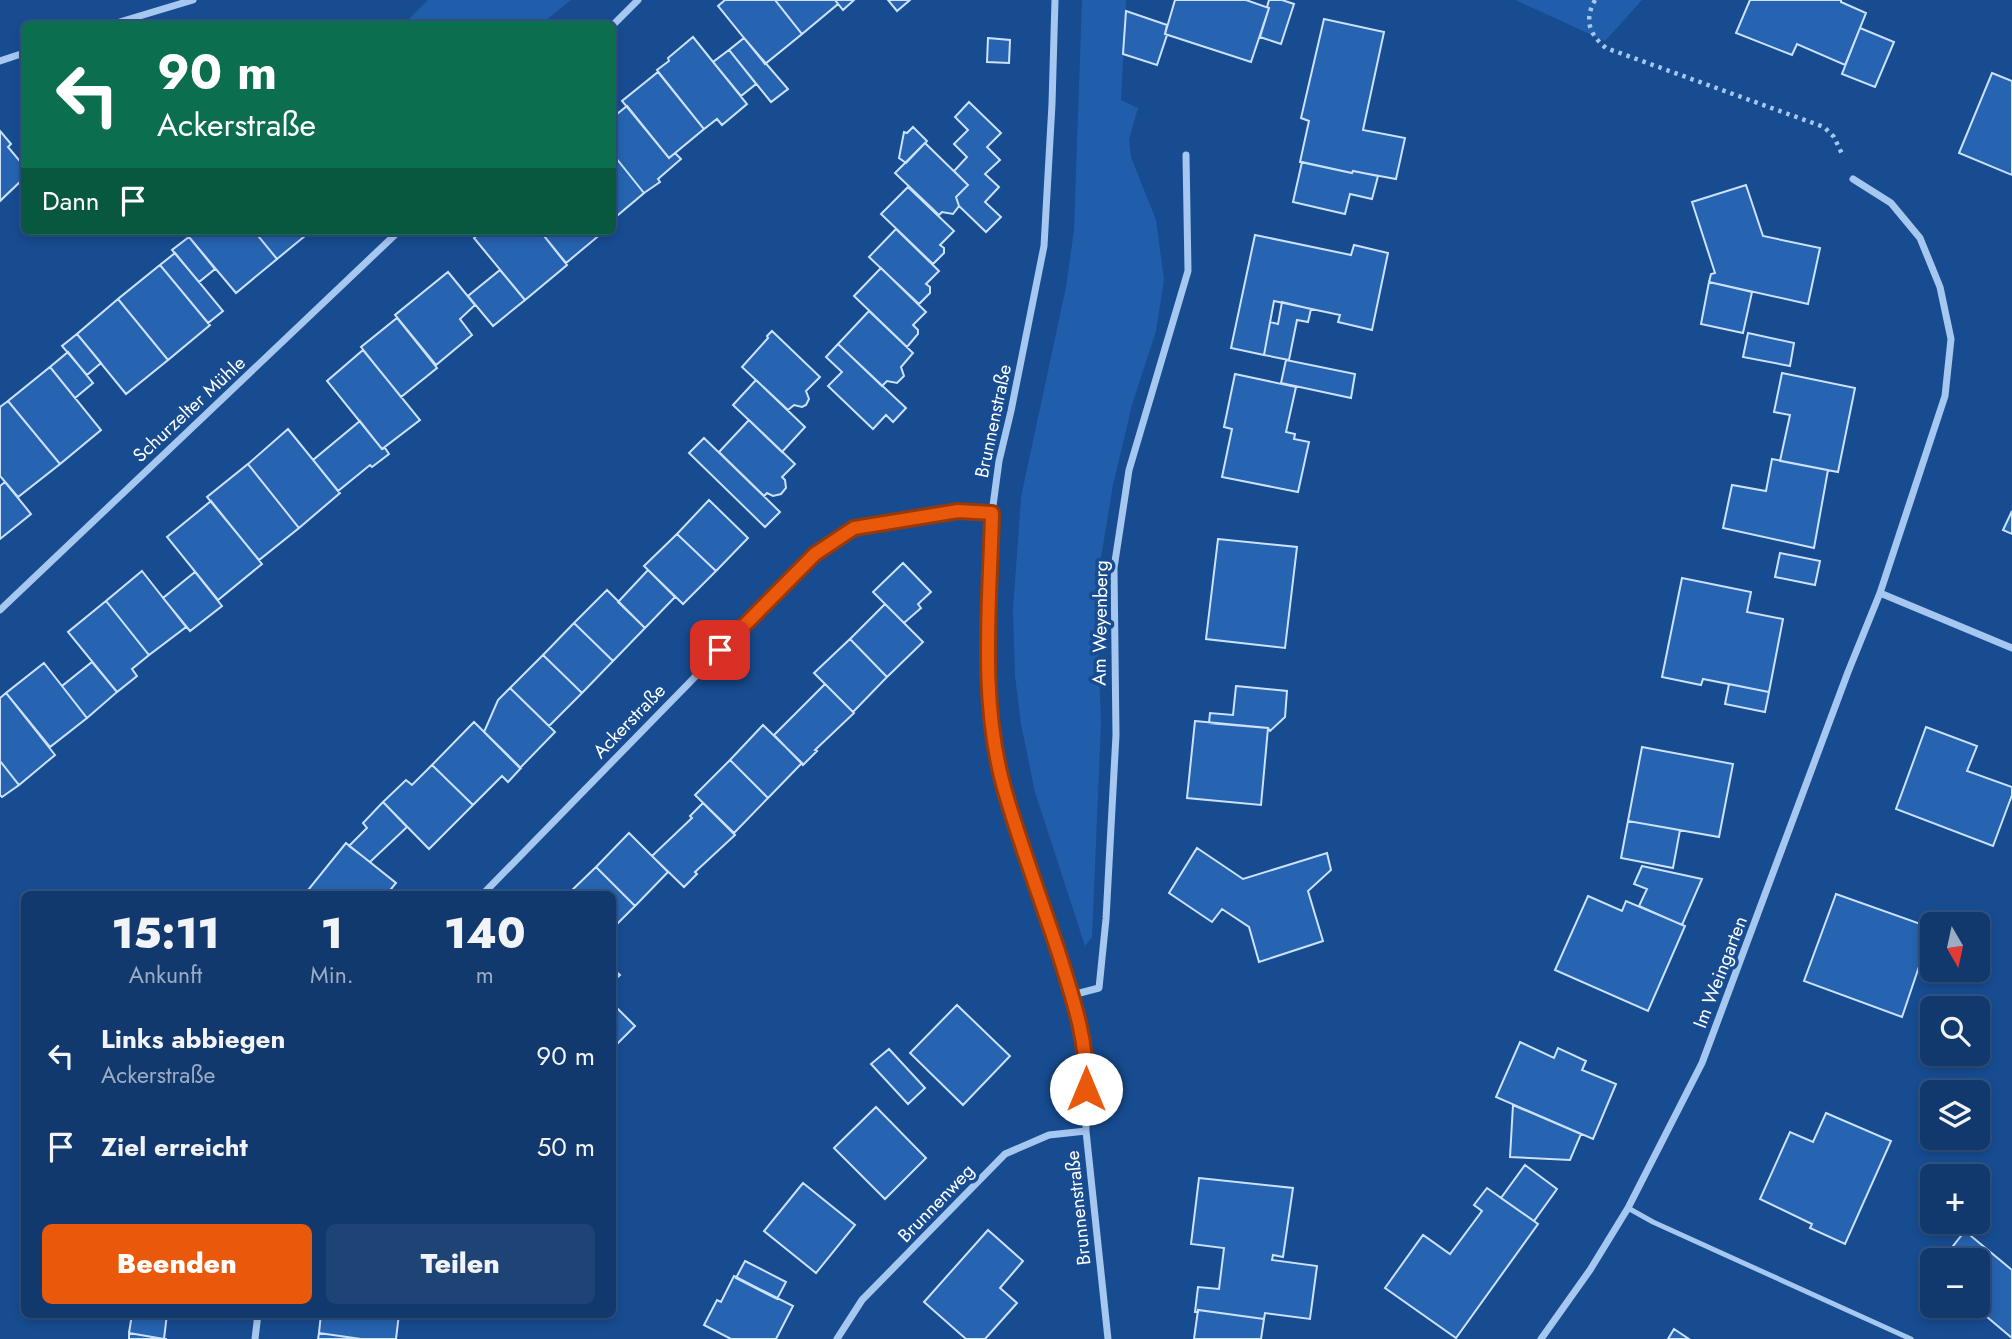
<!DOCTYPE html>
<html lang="de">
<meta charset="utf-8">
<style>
body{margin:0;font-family:Jost,sans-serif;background:#1e4475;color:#f1f3f6;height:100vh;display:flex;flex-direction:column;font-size:26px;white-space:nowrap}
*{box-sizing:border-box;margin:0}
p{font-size:23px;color:#9cacc2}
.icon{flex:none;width:38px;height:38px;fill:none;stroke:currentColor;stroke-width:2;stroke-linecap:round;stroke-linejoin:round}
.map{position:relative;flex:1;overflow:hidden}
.details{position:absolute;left:21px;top:891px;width:595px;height:427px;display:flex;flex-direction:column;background:#11396d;border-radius:10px;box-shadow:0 4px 10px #0003,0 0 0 2px #305380}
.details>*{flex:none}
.guide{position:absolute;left:21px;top:21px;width:595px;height:214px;border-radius:10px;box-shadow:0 4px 10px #0003,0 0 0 2px #305380;background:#0b6e4f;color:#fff;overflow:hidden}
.needle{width:46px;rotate:171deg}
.tools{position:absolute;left:1920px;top:912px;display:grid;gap:14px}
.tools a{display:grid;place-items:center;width:70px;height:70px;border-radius:10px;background:#11396d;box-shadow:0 4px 10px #0003,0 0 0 2px #305380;font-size:35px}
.pin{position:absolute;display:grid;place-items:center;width:60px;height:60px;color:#fff;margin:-30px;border-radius:14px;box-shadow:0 4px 10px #0006}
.me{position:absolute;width:77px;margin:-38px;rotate:0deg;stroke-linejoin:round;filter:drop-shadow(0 0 5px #0008)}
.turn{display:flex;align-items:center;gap:24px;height:147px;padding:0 21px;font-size:32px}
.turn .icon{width:91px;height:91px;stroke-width:2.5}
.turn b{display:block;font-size:49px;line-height:60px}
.then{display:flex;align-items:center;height:66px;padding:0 21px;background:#0003;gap:14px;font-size:26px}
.eta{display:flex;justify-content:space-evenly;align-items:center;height:119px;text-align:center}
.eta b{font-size:42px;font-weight:800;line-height:49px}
.primary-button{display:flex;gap:14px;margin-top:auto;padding:14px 21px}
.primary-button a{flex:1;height:80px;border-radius:10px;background:#ea580c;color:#fff;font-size:28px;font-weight:800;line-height:80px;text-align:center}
.primary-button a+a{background:#1e4475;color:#f1f3f6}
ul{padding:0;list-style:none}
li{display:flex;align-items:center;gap:21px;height:91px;padding:0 21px}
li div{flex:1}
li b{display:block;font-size:26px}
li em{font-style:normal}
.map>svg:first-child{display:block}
.green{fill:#205eab}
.building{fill:#2663b0;stroke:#cce1fb;stroke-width:2}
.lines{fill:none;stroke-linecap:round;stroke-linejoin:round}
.path{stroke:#a5c7f0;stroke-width:4.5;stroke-dasharray:3.5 5;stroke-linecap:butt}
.service{stroke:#a5c7f0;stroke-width:5}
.minor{stroke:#a5c7f0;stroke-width:7}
.route-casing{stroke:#983908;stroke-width:18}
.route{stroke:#ea580c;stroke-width:12}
.labels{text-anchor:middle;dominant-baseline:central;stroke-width:7;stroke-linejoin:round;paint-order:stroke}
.street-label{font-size:19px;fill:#fff;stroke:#174c91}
</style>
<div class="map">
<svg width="2012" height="1339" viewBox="0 0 2012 1339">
<rect width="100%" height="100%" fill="#174c91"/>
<path class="green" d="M428,0H571L541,24H404Z
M1082,0H1126L1121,100L1138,108L1129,139L1131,157L1156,220L1164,280L1156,331L1132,405L1113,485L1099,570L1098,641L1101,724L1092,937L1085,946L1035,792L1021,724L1015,676L1013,610L1021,497L1066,287L1074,230Z
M1515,0H1642L1605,41Z"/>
<path class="building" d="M725,0H775L802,34L765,64L718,6Z
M775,0H835L838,4L802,34Z
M835,0H854L843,10Z
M888,0H910L897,11Z
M1175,0H1246L1269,8L1251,62L1165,34Z
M1269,0H1282L1294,4L1281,44L1260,37L1269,8L1267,7Z
M1750,0H1841V2L1866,13L1845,65L1797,44L1792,55L1736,33Z
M1126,11L1167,25L1165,34L1167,35L1157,65L1123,54Z
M1324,19L1384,32L1363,130L1405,138L1396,179L1353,171L1352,173L1300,162L1309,121L1301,118Z
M1860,28L1894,42L1875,87L1842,74Z
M693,37L747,104L722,125L717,119L704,129L657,70L669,61L668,58Z
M744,38L788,89L771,102L729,50Z
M988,38L1010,40L1009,63L987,62Z
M729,50L756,84L741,96L713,62Z
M658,72L704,129L669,158L622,101Z
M1992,73L2012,81V175L1959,153Z
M969,102L1001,133L987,147L1000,160L985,174L999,187L985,202L1001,217L986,232L959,206L956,197L968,185L954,171L967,157L954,144L968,130L955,117Z
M627,106L669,158L675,153L681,159L658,179L660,182L644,193L612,153V118Z
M913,127L927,141L906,163L899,158L904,132L907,133Z
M0,131L11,144L8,147L24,166V178L0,201Z
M925,143L968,185L956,197L959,206L953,214L942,212L939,215L895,173Z
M612,153L644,193L612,220Z
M1302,162L1352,173L1353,171L1378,176L1372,199L1350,194L1345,214L1293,202Z
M1746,185L1763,236L1820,248L1808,304L1709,282L1711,274L1715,273L1692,202Z
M908,187L954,231L940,245L944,248V253L933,264L881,214Z
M896,229L939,271L926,284L930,287V293L919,304L869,257Z
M196,231H254L277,259L236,293L189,237Z
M254,231H311L277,259Z
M482,231H540L567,265L525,300L474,238Z
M540,231H601L602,233L566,263Z
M1255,235L1351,255L1354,245L1388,253L1372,330L1338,322L1340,315L1274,301L1264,355L1231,348Z
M189,237L215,269L199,282L172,250Z
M175,253L223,311L208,323L160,265Z
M160,265L210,325L168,360L118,299Z
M881,268L926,312L913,325L918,330V334L907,347L854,296Z
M500,270L525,300L493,326L468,296Z
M448,272L475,305L460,319L472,335L436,365L395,315Z
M1709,282L1752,292L1743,333L1701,324Z
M118,299L168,360L126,394L77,334Z
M1282,302L1311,309L1308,322L1297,320L1289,360L1264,355L1270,322L1278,324Z
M869,311L913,353L901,367L904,376L897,383L887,381L882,386L838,344Z
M397,318L437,368L401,397L361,347Z
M772,331L820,377L806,391L809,399L806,405L802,407L794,405L788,410L742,367L768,338L767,336Z
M1748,333L1794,343L1790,366L1743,357Z
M77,334L101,363L87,375L62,346Z
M838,344L906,408L893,422L886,415L873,429L828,386L842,372L826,357Z
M363,350L420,420L382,449L327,381Z
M68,352L93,383L75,398L50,367Z
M1286,360L1355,374L1351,398L1281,383Z
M50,367L101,430L60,464L8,401Z
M1782,373L1855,388L1838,472L1780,461L1790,415L1774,412Z
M1235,374L1296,387L1286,432L1295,434L1294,439L1309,442L1298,492L1222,477L1232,429L1224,427Z
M756,380L805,427L782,452L733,405Z
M8,401L60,464L18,497L0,476V407Z
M749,420L795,464L782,477L785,480L786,488L781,494L773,496L767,493L764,496L719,452Z
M360,421L382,449L385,448L389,454L372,467L370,465L338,491L313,460Z
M288,429L340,493L299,528L248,464Z
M704,438L780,512L765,527L689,453Z
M1772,459L1828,470L1814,548L1723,528L1732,485L1766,491Z
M248,464L299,528L259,560L207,497Z
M5,482L31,514L0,539V486Z
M709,500L748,538L716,571L677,534Z
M211,501L262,564L218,600L167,537Z
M2012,511V534L2003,530Z
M677,534L716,571L683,604L644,566Z
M1218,539L1297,547L1285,648L1206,639Z
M1780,553L1820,561L1815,585L1775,577Z
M903,563L931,592L918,604L921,608L904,623L873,592Z
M648,570L675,597L645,628L618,602Z
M142,571L186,627L149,655L106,601Z
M195,572L222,606L190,631L163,598Z
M1682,578L1751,592L1747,612L1783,619L1769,692L1703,679L1701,685L1662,677Z
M607,590L645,628L613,661L574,623Z
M106,601L149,655L132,669L137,676L117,692L68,632Z
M885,604L923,642L887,677L850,639Z
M574,623L613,661L582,693L543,655Z
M850,639L887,677L853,712L814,673Z
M543,655L582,693L549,726L510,688Z
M92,662L117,692L87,718L62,686Z
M44,663L87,718L50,747L6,693Z
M825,684L854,713L815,750L817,751L803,765L774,735Z
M1729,684L1769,692L1765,712L1725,704Z
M1236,686L1287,691L1285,717L1270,731L1268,728L1209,723L1210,713L1233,715Z
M510,688L555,732L520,768L484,732L498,700Z
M6,693L55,755L19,785L0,761V698Z
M1195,721L1268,728L1261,805L1187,798Z
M474,722L521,768L508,782L502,776L473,805L432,765Z
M763,725L802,763L768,798L730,760Z
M1926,727L1977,746L1967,771L2012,787V795L1993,846L1896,809Z
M1642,747L1733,764L1719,837L1628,821Z
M730,760L768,798L734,833L695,795Z
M0,761L19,785L2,797L0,795Z
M432,765L473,805L429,849L383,802L406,780L412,785Z
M383,802L407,827L370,862L349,846L367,828L363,823Z
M703,803L735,835L695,872L697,874L684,887L652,856L692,818L690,816Z
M1628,821L1680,830L1673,868L1621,858Z
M629,833L668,872L635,906L596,867Z
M346,843L396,883L387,894H313L308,890Z
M1197,848L1243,879L1327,853L1331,870L1308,891L1323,941L1259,962L1249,927L1222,909L1212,922L1169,893Z
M1642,866L1702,879L1682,925L1639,906L1647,889L1634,884Z
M596,867L635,906L612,929V894H568Z
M1836,894L1932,928L1902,1017L1804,981Z
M1588,896L1622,911L1626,901L1685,926L1648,1011L1555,970Z
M612,968L620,975L612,982Z
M612,1003L635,1026L612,1049Z
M957,1005L1010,1056L963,1105L910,1053Z
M1520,1042L1554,1058L1558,1048L1586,1061L1582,1070L1616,1084L1593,1139L1496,1097Z
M889,1049L925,1088L908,1104L871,1064Z
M1513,1105L1581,1134L1570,1160L1510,1157Z
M876,1107L926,1158L885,1199L834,1148Z
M1826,1113L1891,1141L1845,1244L1810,1228L1812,1224L1760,1199L1790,1132L1813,1142Z
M1525,1165L1557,1189L1534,1221L1501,1198Z
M1199,1178L1293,1188L1283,1257L1273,1255L1272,1260L1317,1266L1310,1319L1265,1313L1264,1319L1198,1310V1312H1195L1198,1287L1219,1289L1224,1248L1191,1244Z
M803,1183L855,1225L816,1273L764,1231Z
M1487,1188L1538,1224L1456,1338L1385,1288L1423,1235L1450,1254L1482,1211L1474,1205Z
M988,1230L1023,1261L1000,1288L1017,1303L985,1339H966L924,1302Z
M1965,1231L2012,1270V1338L1974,1306H1978V1260H1942Z
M745,1261L786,1282L777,1299L736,1278Z
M734,1276L793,1306L776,1339H731L704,1325L717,1300L721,1302Z
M1198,1310L1264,1319L1261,1339H1194Z
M132,1314H167L164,1339L129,1333Z
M321,1314H399L396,1339H361L319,1333Z
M1674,1329L1689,1339H1668Z
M129,1333L164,1339H167H129Z
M319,1333L361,1339H318Z"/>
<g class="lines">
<path class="path" d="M1595,0C1584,20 1589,34 1606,48L1824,127L1834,137L1843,156"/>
<path class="service" d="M1628,1208L1653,1222L1911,1339"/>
<path class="minor" d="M1055,0L1052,104L1044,246L1011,411L999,461L992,513L989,682L993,738L1004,786L1072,995L1085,1044L1086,1131L1108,1339
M113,24L193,0
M612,26L638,0
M0,61L24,53
M1880,593L2012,648
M0,610L399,231
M483,894L815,554L854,529L914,517L958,511L992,513
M1072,995L1099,988L1106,919L1116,735L1114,568L1129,470L1188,271L1186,155
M255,1339L258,1314
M837,1339L862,1300L1005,1154L1049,1135L1086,1131
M1541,1339L1590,1270L1628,1208L1702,1063L1848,672L1880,593L1945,396L1951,339L1940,287L1920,238L1891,203L1853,179"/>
</g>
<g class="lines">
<g class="route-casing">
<path id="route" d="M720,650L815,554L854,528L958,511L992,513C990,603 979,699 1004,788C1020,844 1041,899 1059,954C1073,999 1088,1042 1086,1089"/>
</g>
<use href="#route" class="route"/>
</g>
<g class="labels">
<g class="street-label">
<text transform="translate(189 409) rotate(-43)">Schurzelter Mühle</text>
<text transform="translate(993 421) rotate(-78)">Brunnenstraße</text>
<text transform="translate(1100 623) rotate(-89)">Am Weyenberg</text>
<text transform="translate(629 721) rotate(-46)">Ackerstraße</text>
<text transform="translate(1720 972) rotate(-69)">Im Weingarten</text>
<text transform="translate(936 1203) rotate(-46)">Brunnenweg</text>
<text transform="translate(1078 1208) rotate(-96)">Brunnenstraße</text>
</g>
</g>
</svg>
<div class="tools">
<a><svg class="needle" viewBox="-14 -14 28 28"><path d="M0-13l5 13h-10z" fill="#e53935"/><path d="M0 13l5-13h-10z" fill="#9cacc2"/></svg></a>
<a><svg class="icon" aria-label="search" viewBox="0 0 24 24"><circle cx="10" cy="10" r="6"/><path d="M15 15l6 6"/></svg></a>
<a><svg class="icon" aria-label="layers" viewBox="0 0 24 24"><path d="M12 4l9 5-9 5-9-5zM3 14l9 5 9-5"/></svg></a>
<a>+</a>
<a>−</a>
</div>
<div class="pin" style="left:720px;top:650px;background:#d93025"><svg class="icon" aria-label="arrive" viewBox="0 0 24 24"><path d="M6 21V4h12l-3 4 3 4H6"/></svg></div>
<svg class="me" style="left:1086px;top:1089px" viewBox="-20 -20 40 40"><circle r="19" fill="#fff"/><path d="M0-13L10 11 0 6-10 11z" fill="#ea580c"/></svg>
<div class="guide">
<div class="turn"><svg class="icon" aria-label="left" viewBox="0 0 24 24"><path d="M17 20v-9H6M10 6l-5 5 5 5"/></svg><div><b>90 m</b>Ackerstraße</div></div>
<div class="then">Dann<svg class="icon" aria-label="arrive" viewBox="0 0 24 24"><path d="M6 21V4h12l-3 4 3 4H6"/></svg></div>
</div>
<section class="details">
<div class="eta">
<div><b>15:11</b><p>Ankunft</p></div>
<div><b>1</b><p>Min.</p></div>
<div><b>140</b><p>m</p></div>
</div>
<ul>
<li><svg class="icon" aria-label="left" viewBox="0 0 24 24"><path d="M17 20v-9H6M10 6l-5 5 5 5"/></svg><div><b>Links abbiegen</b><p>Ackerstraße</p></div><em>90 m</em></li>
<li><svg class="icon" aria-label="arrive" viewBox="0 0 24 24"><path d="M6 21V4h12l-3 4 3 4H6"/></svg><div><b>Ziel erreicht</b></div><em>50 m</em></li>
</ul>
<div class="primary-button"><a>Beenden</a><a>Teilen</a></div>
</section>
</div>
